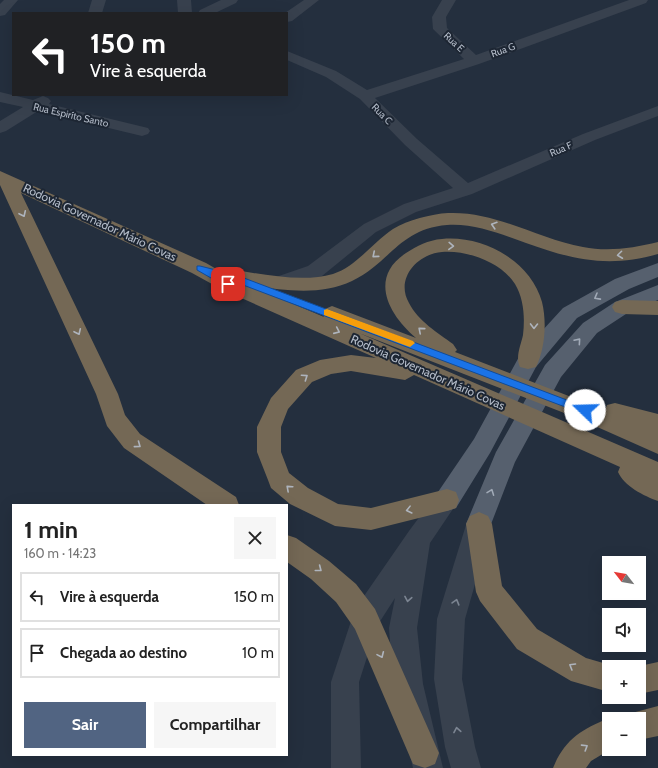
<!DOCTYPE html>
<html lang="pt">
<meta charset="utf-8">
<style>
body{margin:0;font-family:Cabin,sans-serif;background:#f6f6f6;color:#222;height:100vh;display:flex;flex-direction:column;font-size:15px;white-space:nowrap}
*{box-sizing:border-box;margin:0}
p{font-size:13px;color:#767676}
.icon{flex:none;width:22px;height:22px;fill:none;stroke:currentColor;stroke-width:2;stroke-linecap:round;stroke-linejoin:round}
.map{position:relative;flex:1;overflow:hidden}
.side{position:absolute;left:12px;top:504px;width:276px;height:252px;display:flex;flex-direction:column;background:#fff;border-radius:0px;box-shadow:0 4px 16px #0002}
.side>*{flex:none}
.guide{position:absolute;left:12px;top:12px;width:276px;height:84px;border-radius:0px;box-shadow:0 4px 16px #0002;background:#202124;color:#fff;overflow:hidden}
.needle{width:26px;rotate:301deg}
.controls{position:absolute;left:602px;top:556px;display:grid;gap:8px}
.controls a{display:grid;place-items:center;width:44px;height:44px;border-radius:0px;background:#fff;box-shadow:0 4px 16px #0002;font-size:20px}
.pin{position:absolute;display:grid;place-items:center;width:34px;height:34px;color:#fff;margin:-17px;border-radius:8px;box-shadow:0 2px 6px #0006}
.me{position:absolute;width:44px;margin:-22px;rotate:291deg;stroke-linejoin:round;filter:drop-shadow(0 0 3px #0008)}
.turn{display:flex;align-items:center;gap:14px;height:84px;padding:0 12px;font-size:18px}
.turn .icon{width:52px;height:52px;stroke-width:2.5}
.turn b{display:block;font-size:28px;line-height:34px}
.round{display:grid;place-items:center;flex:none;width:42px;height:42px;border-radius:0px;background:#f6f6f6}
.summary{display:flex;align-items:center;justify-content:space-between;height:68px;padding:0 12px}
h1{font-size:24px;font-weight:700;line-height:30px}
.cta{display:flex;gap:8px;margin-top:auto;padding:8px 12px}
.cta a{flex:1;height:46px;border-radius:0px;background:#516482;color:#fff;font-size:16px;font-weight:700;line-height:46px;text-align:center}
.cta a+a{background:#f6f6f6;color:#222}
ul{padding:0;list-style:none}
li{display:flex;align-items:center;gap:12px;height:50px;margin:0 8px 6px;padding:0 4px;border:2px solid #e0e0e0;border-radius:0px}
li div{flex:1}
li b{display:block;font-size:15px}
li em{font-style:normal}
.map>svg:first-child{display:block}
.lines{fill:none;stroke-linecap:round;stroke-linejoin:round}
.minor{fill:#38414e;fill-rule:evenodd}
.major{fill:#56606e;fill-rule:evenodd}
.highway{fill:#746855;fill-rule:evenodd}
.oneway{stroke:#aeb4bd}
.oneway2{stroke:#a1aab7}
.oneway3{stroke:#7c8592}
.route{fill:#1a73e8;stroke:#114b97}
.slow{fill:#f59e0b}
.labels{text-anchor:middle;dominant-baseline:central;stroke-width:4;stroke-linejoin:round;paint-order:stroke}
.far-street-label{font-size:10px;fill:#b4bcc9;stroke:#1d2633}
.street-label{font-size:12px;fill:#b4bcc9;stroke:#1d2633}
</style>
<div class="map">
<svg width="658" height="768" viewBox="0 0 658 768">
<rect width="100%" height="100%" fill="#242f3e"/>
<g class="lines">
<path class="minor" d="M4,0H18L5,15L0,16V4Z
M92,0H106L102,13H88Z
M177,0H191L192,13H178Z
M221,0H238L236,3L215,13H198L200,10Z
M304,0H319L292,21L287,22V13H285Z
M442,0H456L446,17L447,28L476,55L629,0H648L646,3L479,64L375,98L417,139L468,183L583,134L658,106V116L595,140L472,194L416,212L376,232L322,276L283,289L276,287L273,282L276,277L308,266L364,224L404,204L453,188L405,145L360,99L326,77L287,60V51L336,71L367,90L464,59L433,29L432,17Z
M0,92L33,100L43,96L48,98L51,101L49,104L148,128L150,131L148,134L142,136L38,111L6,131L0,133V121L23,107L0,102Z
M447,489L456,492L459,500L430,543L417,628L423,684L443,768H413L393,684L389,628L395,598L377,626L359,682L361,768H331V682L355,609L409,531L438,492Z
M479,513L488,517L492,525L465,619L462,679L475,747L481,768H451L445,747L434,679L437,619L466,525L470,517Z"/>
<path class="major" d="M658,263V277L629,289L577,318L536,367L490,453L456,508L447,511L438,508L435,500L438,492L474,439L520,355L563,308L615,279Z
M658,285V300L629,312L597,333L561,377L515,462L488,532L479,536L470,532L466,524L496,452L545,365L583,323L615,302Z"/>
<path class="highway" d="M0,171L206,263L225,274L233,270C264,274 302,283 333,274C357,266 372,243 393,229C408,220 431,214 448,213C496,211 538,239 583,247C608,252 634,248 658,242V254C609,268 573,260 526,243C501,234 474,223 447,225C399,229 390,263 352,281C321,296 284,290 251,286L324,317L322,314L325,309L332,306L416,338C389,315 368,278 406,253C417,246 428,240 442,239C483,235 531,261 542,302C547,322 545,349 536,367L528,369L520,367C515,357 521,345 523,335C525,318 524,299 515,284C501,262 467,250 442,252C417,254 395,279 409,303C418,321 438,333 453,344L457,350L455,352L605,410L607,405L615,403L658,414V454L577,418L359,333L658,462V501C644,496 624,486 618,472L620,467L414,375L405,380L351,371L331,374L312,382L288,409L281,427V452L289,473L308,488L338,504L371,508L447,489L456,492L459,500L456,508L447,511L371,530L335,526L290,504L271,488L268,480L257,452V427L271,398L296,370L320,360L351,355L376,358L221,289L192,273L21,193L118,394L125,415L140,434L236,497L239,505H207L124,448L107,426L96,394L0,185Z
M622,300L658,301V315L622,314L615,312L612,307L615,302Z
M479,512L488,516L492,524L502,586L537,629L586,658L617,667H609V692L571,681L517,649L480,601L476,592L466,524L470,516Z
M287,535L296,538L329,561L356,584L375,609L439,753L435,764L425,768L413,764L355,629L336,602L311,579L287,562Z
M658,662V690L639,694V667H635Z
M658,706V736L639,740V719H627L628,714Z
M609,718L612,719H609V749H611L591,761L586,768H553C565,739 581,730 609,718Z"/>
</g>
<defs><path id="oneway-chevron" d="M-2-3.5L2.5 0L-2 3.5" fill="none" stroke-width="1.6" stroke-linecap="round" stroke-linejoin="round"/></defs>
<g class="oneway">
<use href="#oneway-chevron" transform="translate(23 214) rotate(65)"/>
<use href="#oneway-chevron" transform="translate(494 225) rotate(-163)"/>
<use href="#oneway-chevron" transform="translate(451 246) rotate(2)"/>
<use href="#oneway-chevron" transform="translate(375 255) rotate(140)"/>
<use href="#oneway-chevron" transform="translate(620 255) rotate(173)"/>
<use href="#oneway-chevron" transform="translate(534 326) rotate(91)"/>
<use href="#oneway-chevron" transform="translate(421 330) rotate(-139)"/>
<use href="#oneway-chevron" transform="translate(337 331) rotate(24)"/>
<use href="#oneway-chevron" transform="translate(78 332) rotate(65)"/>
<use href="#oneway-chevron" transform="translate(305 377) rotate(-34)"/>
<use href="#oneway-chevron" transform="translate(138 445) rotate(36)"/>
<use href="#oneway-chevron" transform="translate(289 488) rotate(-138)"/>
<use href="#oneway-chevron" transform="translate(409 510) rotate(166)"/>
<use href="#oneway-chevron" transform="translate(319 569) rotate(38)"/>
<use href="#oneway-chevron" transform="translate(381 655) rotate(66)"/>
<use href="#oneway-chevron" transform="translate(572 666) rotate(-149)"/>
<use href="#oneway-chevron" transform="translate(585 747) rotate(-32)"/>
</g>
<g class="oneway2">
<use href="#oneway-chevron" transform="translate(597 297) rotate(151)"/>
<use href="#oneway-chevron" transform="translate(578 341) rotate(-49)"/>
<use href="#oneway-chevron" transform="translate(491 492) rotate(-69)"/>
</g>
<g class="oneway3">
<use href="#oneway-chevron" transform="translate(408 599) rotate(100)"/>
<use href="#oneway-chevron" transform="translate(456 602) rotate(-74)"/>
<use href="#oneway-chevron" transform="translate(457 730) rotate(-100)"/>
</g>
<path class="route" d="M197,266H200L236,275L588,408L589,410L585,414L581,413L222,277L232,284L228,287L225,286L197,270Z"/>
<path class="slow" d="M327,309L413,341L415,343L410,347L407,346L324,315V310Z"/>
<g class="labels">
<g class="far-street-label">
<text transform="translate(454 42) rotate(43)">Rua E</text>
<text transform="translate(503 50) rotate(-20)">Rua G</text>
<text transform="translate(382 114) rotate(45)">Rua C</text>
<text transform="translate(71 115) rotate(13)">Rua Espiríto Santo</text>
<text transform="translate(561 149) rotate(-23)">Rua F</text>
</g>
<g class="street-label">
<text transform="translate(100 222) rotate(25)">Rodovia Governador Mário Covas</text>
<text transform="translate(428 372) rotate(24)">Rodovia Governador Mário Covas</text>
</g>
</g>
</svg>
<div class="controls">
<a><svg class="needle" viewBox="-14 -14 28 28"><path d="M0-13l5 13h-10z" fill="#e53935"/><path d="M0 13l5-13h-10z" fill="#767676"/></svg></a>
<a><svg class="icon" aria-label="sound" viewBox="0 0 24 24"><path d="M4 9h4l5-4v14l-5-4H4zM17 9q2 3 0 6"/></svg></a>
<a>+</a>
<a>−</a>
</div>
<div class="pin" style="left:228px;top:284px;background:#d93025"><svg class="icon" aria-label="arrive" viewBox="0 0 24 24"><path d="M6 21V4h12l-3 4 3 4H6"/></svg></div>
<svg class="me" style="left:585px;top:410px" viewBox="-20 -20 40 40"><circle r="19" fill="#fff"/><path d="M0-13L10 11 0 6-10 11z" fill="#1a73e8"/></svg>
<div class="guide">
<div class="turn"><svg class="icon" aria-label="left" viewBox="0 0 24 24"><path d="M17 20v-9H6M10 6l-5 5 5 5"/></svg><div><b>150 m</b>Vire à esquerda</div></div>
</div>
<section class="side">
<div class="summary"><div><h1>1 min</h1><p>160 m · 14:23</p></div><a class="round"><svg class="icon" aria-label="close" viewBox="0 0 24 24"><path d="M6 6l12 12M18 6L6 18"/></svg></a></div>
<ul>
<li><svg class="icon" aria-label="left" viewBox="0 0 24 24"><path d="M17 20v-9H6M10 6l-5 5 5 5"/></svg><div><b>Vire à esquerda</b></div><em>150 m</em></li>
<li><svg class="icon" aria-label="arrive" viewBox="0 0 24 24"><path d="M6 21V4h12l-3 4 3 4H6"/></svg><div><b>Chegada ao destino</b></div><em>10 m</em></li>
</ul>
<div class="cta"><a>Sair</a><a>Compartilhar</a></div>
</section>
</div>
